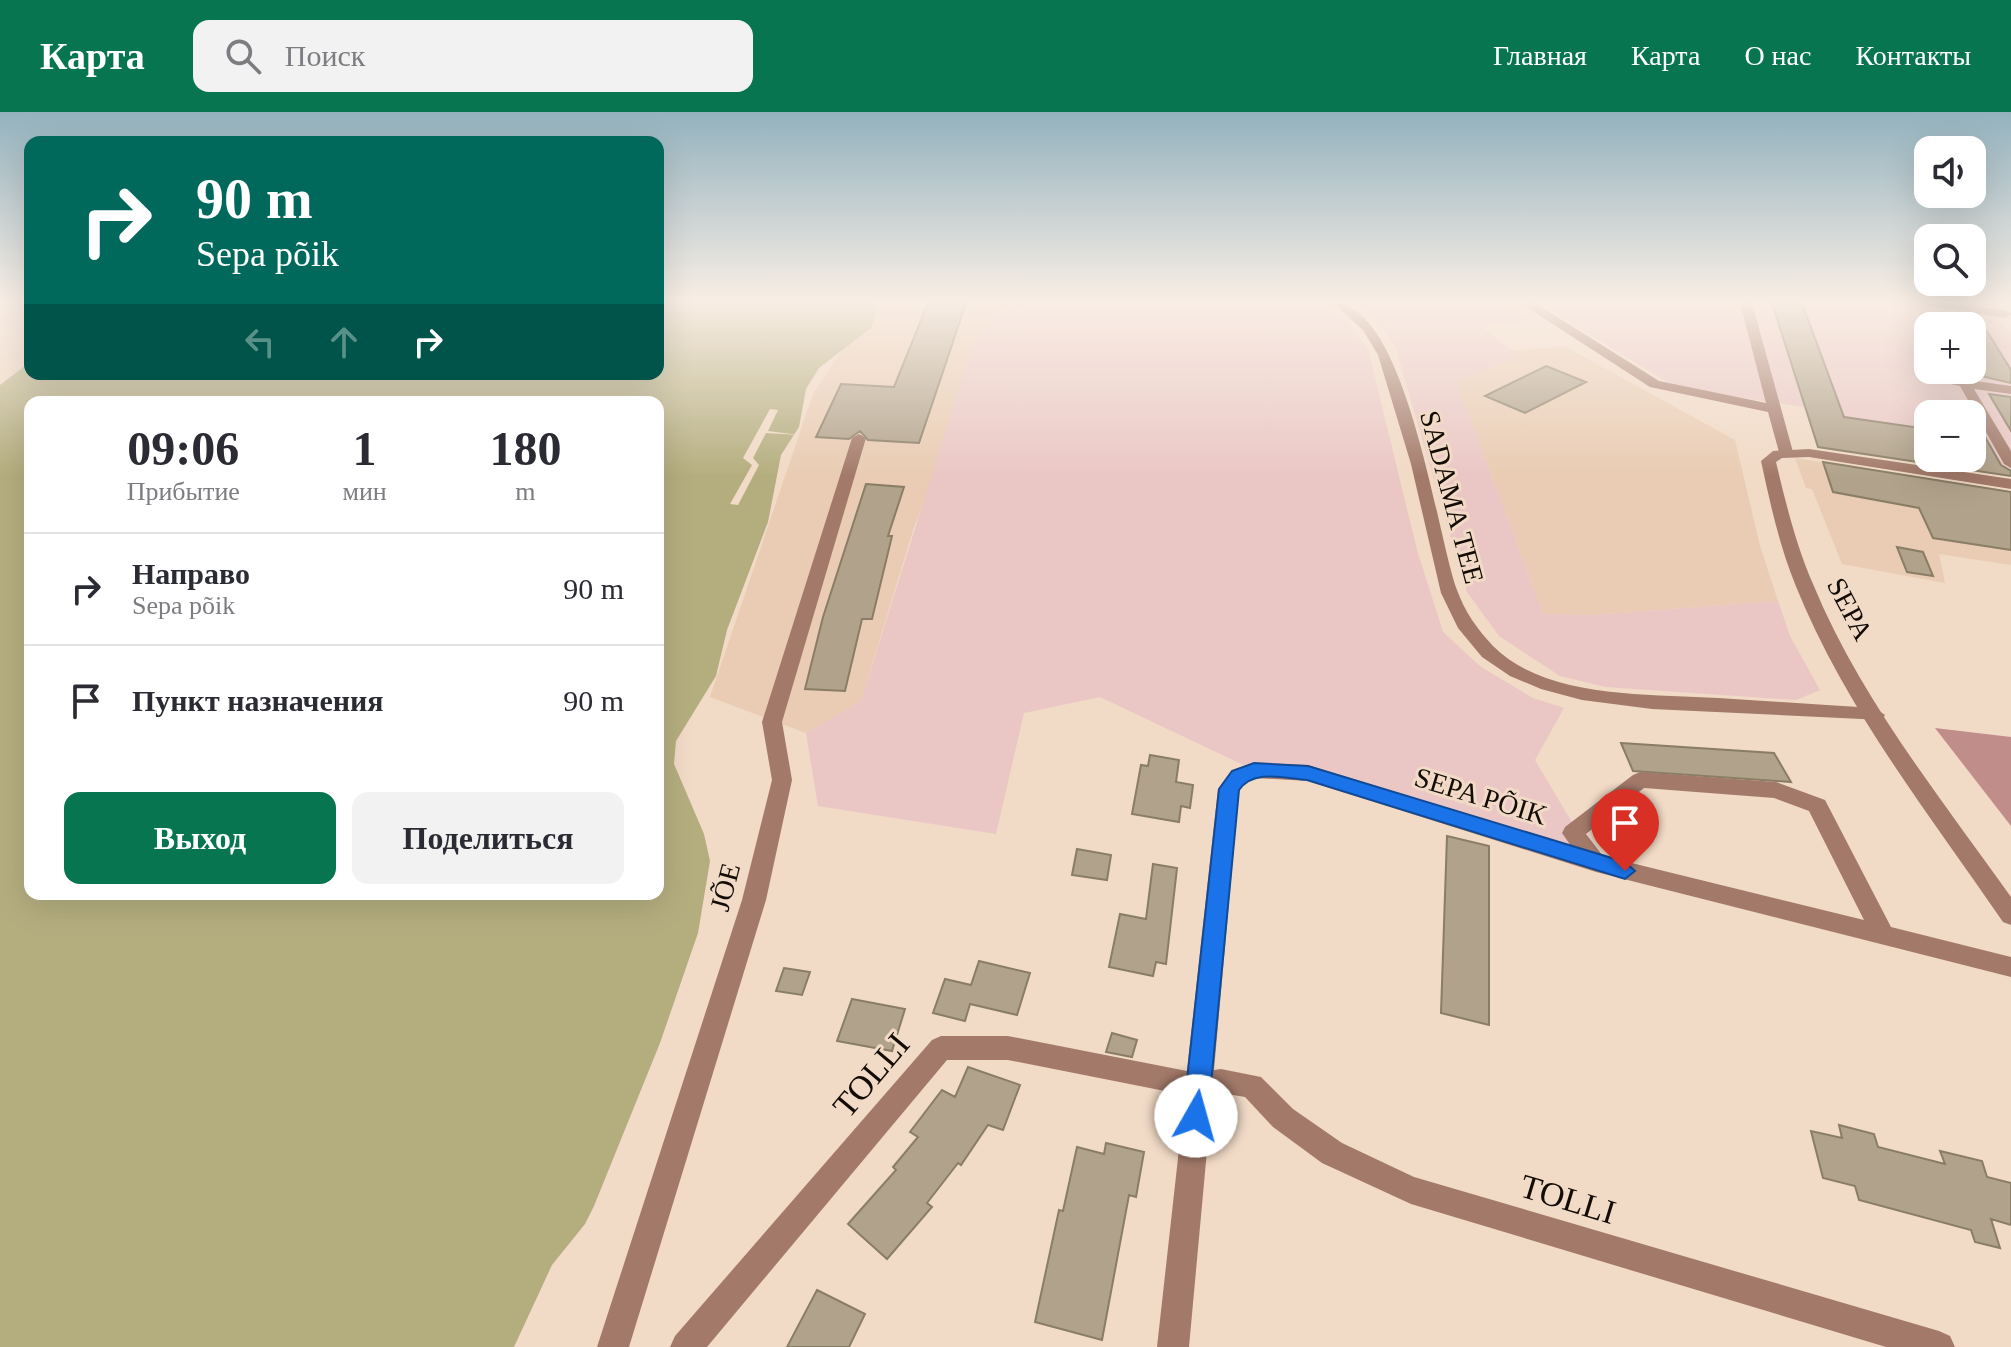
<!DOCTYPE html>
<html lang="ru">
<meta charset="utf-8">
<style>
body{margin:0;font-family:Georgia,serif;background:#f2f2f3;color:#2b2b33;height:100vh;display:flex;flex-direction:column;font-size:30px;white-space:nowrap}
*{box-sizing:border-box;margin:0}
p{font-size:26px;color:#7c7c81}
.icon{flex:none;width:44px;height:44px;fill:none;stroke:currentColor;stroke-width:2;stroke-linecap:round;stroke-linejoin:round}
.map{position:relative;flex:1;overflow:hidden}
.side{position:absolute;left:24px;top:284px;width:640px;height:504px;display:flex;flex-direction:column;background:#fff;border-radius:16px;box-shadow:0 8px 32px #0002}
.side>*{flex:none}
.guide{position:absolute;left:24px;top:24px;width:640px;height:244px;border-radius:16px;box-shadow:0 8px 32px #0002;background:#00695c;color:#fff;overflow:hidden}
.controls{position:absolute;left:1914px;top:24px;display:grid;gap:16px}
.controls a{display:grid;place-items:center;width:72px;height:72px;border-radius:16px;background:#fff;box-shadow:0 8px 32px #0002;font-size:40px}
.pin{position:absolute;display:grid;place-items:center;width:68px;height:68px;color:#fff;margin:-82px -34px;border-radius:50% 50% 50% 0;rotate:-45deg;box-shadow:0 0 8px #0007}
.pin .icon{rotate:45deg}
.me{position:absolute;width:88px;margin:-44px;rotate:7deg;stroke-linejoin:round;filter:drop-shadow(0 0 6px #0008)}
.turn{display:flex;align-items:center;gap:28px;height:168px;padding:0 40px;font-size:36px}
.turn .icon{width:104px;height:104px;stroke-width:2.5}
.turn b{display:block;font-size:56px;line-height:68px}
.lanes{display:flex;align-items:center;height:76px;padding:0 40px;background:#0003;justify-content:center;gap:40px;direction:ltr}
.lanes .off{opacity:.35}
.eta{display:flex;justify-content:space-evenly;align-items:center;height:136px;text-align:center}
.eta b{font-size:48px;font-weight:800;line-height:56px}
.button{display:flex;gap:16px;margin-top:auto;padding:16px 40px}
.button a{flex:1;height:92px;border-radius:16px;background:#077650;color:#fff;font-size:32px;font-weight:800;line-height:92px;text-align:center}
.button a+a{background:#f2f2f3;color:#2b2b33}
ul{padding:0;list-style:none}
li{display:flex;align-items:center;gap:24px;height:112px;padding:0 40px;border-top:2px solid #e1e1e2}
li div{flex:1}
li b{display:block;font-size:30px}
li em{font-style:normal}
header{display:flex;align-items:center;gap:48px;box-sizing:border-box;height:112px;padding:0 40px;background:#077650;color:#fff}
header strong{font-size:38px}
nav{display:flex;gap:44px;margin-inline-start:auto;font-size:28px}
.search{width:560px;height:72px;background:#f2f2f3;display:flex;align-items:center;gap:20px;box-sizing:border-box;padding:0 28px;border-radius:16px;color:#7c7c81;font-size:30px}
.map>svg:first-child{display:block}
.built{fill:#e9ccb3}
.green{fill:#eac7c5;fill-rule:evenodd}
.forest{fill:#c18d8a}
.water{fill:#b4ae7f;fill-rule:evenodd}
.pier{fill:#f1dac6}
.building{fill:#b1a38b;stroke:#8a7d66;stroke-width:2}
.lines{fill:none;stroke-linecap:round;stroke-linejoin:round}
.minor{fill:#a37a6a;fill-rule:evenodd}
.tertiary{fill:#a37a6a;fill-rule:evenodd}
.route{fill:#1a73e8;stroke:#114b97;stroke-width:2}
.labels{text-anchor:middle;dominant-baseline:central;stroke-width:6;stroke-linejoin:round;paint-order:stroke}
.street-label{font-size:28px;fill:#130b06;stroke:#f1dac6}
.near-street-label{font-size:34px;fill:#130b06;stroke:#f1dac6}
</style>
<header>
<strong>Карта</strong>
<div class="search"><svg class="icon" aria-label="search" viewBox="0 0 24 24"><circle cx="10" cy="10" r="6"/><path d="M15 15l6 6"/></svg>Поиск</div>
<nav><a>Главная</a><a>Карта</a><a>О нас</a><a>Контакты</a></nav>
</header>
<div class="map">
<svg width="2011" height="1235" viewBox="0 0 2011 1235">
<rect width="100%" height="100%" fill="#f1dac6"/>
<path class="built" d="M873,191H1007L914,415L861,589L806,621L710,585L813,282Z
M1564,234L1735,328L1760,434L1778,489L1593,503L1543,502L1457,270L1518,244L1513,239Z
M1795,346L2011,380V453L1939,442L1945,471L1842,452L1812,377L1806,376Z"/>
<path class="green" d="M1006,191H1321L1346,208L1368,237L1417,438L1443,520L1481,555L1533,586L1564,596L1535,648L1596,751L1308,661L1254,658L1100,585L1024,601L996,722L818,694L806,621L861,589L972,235Z
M1351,191H1512L1529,208L1481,214L1519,244L1457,270L1543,502L1593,503L1778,489L1790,524L1820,578L1796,588L1606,575L1560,564L1499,524L1467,480L1395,234L1377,209Z
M1538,191H1980L2011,221V360L1831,333L1816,325L1804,295L1677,276ZM1928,214H1972V258H1928ZM1928,302H1972V346H1928Z"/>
<path class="forest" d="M1935,616L2011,625V714Z"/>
<path class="water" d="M658,191H873L876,202L871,216L819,256L806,277L799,315L781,343L768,410L727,518L716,564L676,629L674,652L704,722L710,749L698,821L660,931L594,1094L585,1112L552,1153L514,1235H0V273L30,250V262H658ZM30,290H658V782H30Z"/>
<path class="pier" d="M770,297L778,298L768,319L800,323L766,321L753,346L759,353L738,393L730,392L752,353L743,346Z"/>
<path class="building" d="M928,191H966L919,331L868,328L860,319L849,327L816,325L841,272L894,275Z
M1772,191H1802L1844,305L1928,317V346H1972V323L1985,325L2001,353L2011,359V364L1818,335Z
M1972,204L1978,205L2011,258V271L1972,262Z
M1546,254L1586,270L1525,301L1485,284Z
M1989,282L2011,285V319Z
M1823,350L2011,380V438L1933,426L1919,396L1833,380Z
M866,372L904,375L888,424H892L872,507H862L845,579L805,577L823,505Z
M1897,435L1923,440L1933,464L1907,460Z
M1621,631L1774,641L1791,670L1633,659Z
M1150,643L1179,648L1176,670L1193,673L1190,696L1181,694L1179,710L1132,702L1141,653L1148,654Z
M1447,724L1489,734V913L1441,901Z
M1077,737L1111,743L1107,768L1072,763Z
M1153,752L1177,756L1166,852L1156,850L1153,864L1109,855L1120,802L1146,807Z
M979,849L1030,861L1017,903L970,892L965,909L933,901L945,867L971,873Z
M784,856L810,860L802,883L776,879Z
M852,887L905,897L892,939L837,929Z
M1112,921L1137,928L1132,945L1106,940Z
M968,955L1020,973L1003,1018L988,1013L961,1053L958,1051L927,1091L932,1095L887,1147L848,1112L896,1058L893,1055L918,1025L910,1020L942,978L955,985Z
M1839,1013L1874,1022L1878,1035L1945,1052L1940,1039L1982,1049L1987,1065L2011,1071V1113L1991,1107L2000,1136L1975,1130L1971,1118L1859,1088L1855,1074L1823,1066L1811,1019L1842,1026Z
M1106,1031L1144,1040L1136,1085L1129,1083L1102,1228L1035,1210L1059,1098L1063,1099L1077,1035L1104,1042Z
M817,1178L865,1202L849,1235H787Z"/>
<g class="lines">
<path class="minor" d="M1333,191C1407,191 1436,421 1457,478C1465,500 1477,517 1493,534C1545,587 1649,582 1718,586C1770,589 1823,593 1875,596L1885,603L1882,608L1652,597L1582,588L1541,577L1510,564L1482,545L1458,516L1441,481L1411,352L1378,243L1363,218Z
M1520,191H1535L1659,269L1766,291L1740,191H1752L1793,340L1786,344L1779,340L1768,300L1650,275Z
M1909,191H1948L2005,198L2011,202L2005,206Z
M1950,258H1964L1969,268L2011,274V282L1974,277L2011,339V356L2004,352L1960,274L1923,266L1930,262L1955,266Z
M859,322L866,326L782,610L792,668L766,788L629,1235H597L742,788L772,668L762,610L852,326Z
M1254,651L1308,653L1571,734L1562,721L1565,715L1633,663L1640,660L1776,670L1825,688L1891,815L2011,845V865L1596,760L1308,669L1255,666L1246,668L1239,678L1214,958L1221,957L1261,965L1293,997L1342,1031L1414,1065L1939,1219L1950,1224L1955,1235H1886L1411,1092L1322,1051L1273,1015L1245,985L1221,981L1212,984L1189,1235H1157L1185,983L1008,948H947L707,1235H670L675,1224L932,928L941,924H1008L1187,959L1218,677L1232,658ZM1644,676L1774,686L1809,699L1864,808L1603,744L1586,722Z"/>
<path class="tertiary" d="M1809,337L2011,367V377L1809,345L1782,346L1776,350C1786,392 1796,433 1813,472C1860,586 1940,685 2011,785V813L2003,810C1929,702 1844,595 1795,472C1779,432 1770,391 1761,349L1773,339Z"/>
</g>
<linearGradient id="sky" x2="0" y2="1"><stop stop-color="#93b2be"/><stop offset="0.52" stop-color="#f9eee5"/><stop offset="1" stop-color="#f9eee5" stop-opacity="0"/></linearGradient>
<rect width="2011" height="364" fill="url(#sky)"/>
<path class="route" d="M1254,651L1308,654L1625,750L1635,759L1625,767L1307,668C1284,666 1253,657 1239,678L1208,1004L1204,1012L1196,1015L1187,1012L1183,1004L1219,677L1232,659Z"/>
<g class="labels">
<g class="street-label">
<text transform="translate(1452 385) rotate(75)">SADAMA TEE</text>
<text transform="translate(1850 497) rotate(62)">SEPA</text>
<text transform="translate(1481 684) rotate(17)">SEPA PÕIK</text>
<text transform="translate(725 775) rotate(-75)">JÕE</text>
</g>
<g class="near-street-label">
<text transform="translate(871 963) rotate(-50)">TOLLI</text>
<text transform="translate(1568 1087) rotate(17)">TOLLI</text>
</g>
</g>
</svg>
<div class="controls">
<a><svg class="icon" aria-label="sound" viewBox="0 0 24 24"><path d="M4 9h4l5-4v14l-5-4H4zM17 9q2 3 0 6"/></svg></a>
<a><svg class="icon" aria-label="search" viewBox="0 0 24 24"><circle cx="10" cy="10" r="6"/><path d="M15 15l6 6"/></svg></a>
<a>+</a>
<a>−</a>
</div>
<div class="pin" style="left:1625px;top:759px;background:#d93025"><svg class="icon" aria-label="arrive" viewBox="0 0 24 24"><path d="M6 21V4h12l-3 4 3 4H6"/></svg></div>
<svg class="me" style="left:1196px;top:1004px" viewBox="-20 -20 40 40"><circle r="19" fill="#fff"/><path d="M0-13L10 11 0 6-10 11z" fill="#1a73e8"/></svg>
<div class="guide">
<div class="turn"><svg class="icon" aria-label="right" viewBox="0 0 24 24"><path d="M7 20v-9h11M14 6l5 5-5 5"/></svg><div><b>90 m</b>Sepa põik</div></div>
<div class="lanes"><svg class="icon off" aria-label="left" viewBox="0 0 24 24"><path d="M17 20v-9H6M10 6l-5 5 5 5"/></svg><svg class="icon off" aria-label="ahead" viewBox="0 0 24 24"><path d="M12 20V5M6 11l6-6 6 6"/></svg><svg class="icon" aria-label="right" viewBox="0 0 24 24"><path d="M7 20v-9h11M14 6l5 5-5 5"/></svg></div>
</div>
<section class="side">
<div class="eta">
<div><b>09:06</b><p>Прибытие</p></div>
<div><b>1</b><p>мин</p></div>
<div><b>180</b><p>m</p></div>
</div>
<ul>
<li><svg class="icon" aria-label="right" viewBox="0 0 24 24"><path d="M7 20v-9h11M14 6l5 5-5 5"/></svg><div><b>Направо</b><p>Sepa põik</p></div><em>90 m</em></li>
<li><svg class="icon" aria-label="arrive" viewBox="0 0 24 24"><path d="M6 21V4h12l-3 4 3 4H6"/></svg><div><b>Пункт назначения</b></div><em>90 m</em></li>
</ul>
<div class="button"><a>Выход</a><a>Поделиться</a></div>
</section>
</div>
